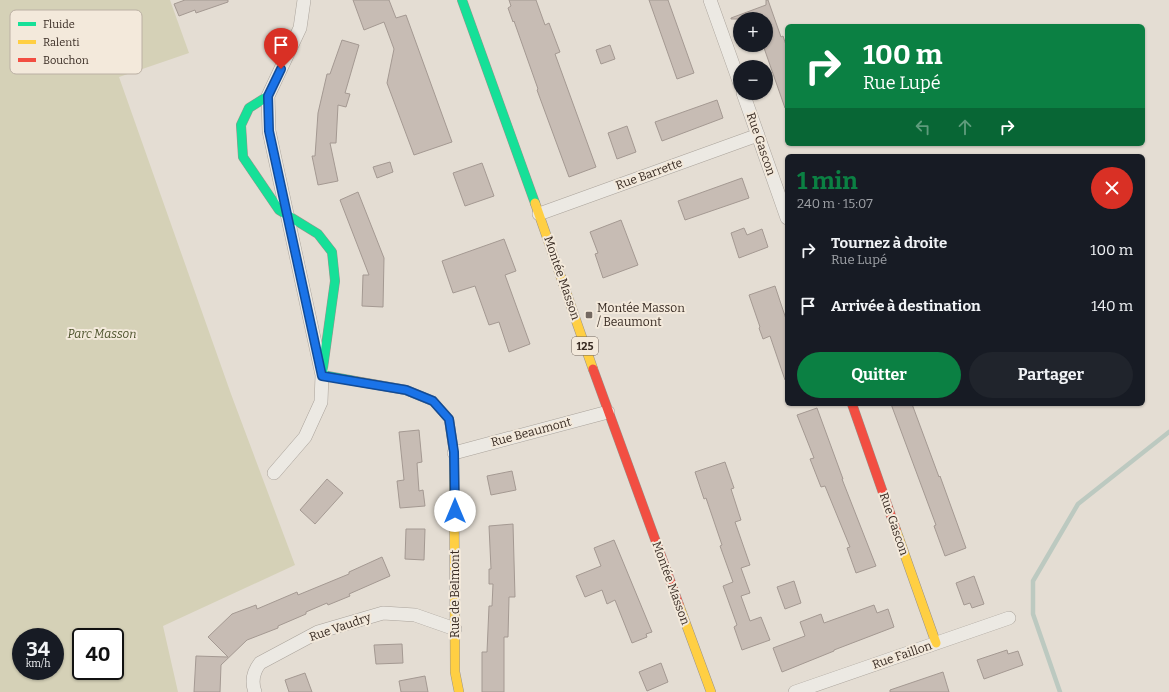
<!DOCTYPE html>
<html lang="fr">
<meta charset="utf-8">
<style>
body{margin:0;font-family:Bitter,serif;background:#20242c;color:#f1f3f6;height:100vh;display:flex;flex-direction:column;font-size:15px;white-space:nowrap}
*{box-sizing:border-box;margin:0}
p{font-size:13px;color:#9ea1a6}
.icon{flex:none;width:22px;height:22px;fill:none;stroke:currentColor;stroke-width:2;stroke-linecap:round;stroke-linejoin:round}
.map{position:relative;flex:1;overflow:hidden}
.side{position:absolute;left:785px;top:154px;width:360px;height:252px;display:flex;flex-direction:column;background:#171b24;border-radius:6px;box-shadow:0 1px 3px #0004}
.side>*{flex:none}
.banner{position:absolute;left:785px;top:24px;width:360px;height:122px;border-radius:6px;box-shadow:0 1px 3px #0004;background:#0b8043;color:#fff;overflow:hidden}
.buttons{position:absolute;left:733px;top:12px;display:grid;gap:8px}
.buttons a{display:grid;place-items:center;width:40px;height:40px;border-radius:50%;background:#171b24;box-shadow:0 1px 3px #0004;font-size:20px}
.speed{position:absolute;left:12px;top:628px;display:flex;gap:8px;font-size:20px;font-weight:700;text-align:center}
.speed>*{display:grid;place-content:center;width:52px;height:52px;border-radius:50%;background:#171b24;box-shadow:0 1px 3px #0004;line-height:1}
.speed small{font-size:10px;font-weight:400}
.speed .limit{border:2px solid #111;border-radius:6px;background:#fff;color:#111}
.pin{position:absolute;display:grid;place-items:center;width:34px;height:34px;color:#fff;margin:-41px -17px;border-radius:50% 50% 50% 0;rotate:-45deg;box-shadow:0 0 4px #0007}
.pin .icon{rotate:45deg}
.me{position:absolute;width:44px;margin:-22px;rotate:0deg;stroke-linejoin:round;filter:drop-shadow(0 0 3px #0008)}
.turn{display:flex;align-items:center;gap:14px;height:84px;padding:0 12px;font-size:18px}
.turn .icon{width:52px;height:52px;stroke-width:2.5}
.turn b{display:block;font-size:28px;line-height:34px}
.lanes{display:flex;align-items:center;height:38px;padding:0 12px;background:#0003;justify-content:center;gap:20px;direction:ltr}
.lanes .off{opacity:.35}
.round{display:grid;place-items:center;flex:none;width:42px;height:42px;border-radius:21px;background:#20242c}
.head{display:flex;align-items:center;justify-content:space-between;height:68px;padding:0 12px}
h1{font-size:24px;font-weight:700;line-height:30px;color:#0b8043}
.button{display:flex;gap:8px;margin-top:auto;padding:8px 12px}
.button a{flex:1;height:46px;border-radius:24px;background:#0b8043;color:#fff;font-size:16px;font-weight:700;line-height:46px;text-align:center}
.button a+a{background:#20242c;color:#f1f3f6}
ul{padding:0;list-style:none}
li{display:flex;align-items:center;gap:12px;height:56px;padding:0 12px}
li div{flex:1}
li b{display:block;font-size:15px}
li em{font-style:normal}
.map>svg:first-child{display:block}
.green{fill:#d5d1b7;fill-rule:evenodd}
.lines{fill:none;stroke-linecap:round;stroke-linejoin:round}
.stream{stroke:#bcc9c0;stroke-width:4.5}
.building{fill:#c7bcb4;stroke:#a49992}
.street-casing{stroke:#aaa39b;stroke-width:14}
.fast-casing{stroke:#99928b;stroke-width:10}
.slow-casing{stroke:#99928b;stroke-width:10}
.jam-casing{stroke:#99928b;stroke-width:10}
.street{stroke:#ece9e3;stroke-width:13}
.fast{stroke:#16e098;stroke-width:9}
.slow{stroke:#ffcf43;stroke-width:9}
.jam{stroke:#f24e42;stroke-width:9}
.route-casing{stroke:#114b97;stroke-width:10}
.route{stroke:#1a73e8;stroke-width:7}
.poi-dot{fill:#746961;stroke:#f3e9db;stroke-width:1.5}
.labels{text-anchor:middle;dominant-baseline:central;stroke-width:4;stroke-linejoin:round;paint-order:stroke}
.shield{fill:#f3e9db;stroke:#70645a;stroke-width:1}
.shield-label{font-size:11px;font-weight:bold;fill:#382b23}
.street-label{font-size:12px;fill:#382b23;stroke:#f3e9db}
.poi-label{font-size:12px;fill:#382b23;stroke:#f3e9db;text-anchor:start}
.park-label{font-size:12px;font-style:italic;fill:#4d532c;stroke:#f3e9db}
.key{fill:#f3e9db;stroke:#bbb0a4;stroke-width:1}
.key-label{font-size:11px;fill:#382b23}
</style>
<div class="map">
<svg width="1169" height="692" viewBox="0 0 1169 692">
<rect width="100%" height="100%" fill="#e4ddd3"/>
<path class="green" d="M0,0H170L189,53L119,77L231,394L295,565L163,626L178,692H0ZM21,637H55V671H21ZM81,637H115V671H81Z"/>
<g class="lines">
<path class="stream" d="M1060,692L1033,614V581L1078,504L1169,432"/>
</g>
<path class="building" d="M185,0H228V2L196,13L195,10L179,16L174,4Z
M353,0H389L396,18L406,15L452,142L414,155L387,83L394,49L384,22L364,30Z
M509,0H536L545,25L549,23L560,52L555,54L596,167L569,177L537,90L538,89L514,21L513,22L508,8L511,6Z
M649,0H668L694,73L677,79Z
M766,0H768L781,37L783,36L787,48V107L785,108L763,45H766V19H731V18L766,5Z
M342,40L359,45L345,93L350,94L346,107L338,105L336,143H330L338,181L318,185L312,156H315L318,113L327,74H330Z
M610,45L615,59L601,64L596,50Z
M717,100L723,118L662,141L655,122Z
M627,126L636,152L617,159L608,133Z
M390,162L393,172L377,178L373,167Z
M482,163L494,196L465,206L453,173Z
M742,178L749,198L685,220L678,201Z
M358,192L384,258L383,307L362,306L363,275H369L340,200Z
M621,220L638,265L603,278L595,254L598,253L590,232Z
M744,228L747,235L762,229L768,247L739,258L731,233Z
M504,239L516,271L505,275L530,344L509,352L499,322L489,325L475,286L453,293L442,261Z
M775,286L787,322V380H785L770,336L763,339L759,328L760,327L749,295Z
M891,404H912L939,477L940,476L966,548L945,556L934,526L936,525Z
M817,408L843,479H842L876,566L856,573L847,548L850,547L825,486L821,487L810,459L814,458L797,415Z
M419,430L422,462L417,463L419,491L423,490L425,506L400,508L397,481L404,480L399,432Z
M725,462L734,488L731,489L741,520L735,522L750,565L741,568L750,593L741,596L750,621L761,617L770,640L742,650L734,627L737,625L723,586L733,582L720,546L722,545L706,498L704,499L695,472Z
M512,471L516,490L491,495L487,476Z
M327,479L343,493L315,524L300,510Z
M513,524L515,597H509L508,637H504V692H482V652H487L489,606H492L493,584H489V569H491L489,526Z
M406,529H425L424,560L405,559Z
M614,540L652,632L646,634L647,637L632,643L615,600L607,604L602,590L585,597L576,576L601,566L594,548Z
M382,557L390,576L349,594L350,596L328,605L327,603L306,612V614L278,626V628L247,640L221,665L220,692H194L196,656L228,657L208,637L232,614L256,605L257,609L297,592L298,595L349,574V572Z
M974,576L984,604L972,608L970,603L964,605L956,583Z
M794,581L801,603L785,609L777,587Z
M874,605L877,613L888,609L894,627L834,650V651L782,672L773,648L805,636L800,622L821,614L824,623Z
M402,644L403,663L376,664L374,645Z
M1007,650L1008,654L1018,651L1023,665L984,679L977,660Z
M661,663L668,682L647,691L639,672Z
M943,672L949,692H890V690Z
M305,673L312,692H289L285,680Z
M425,676L428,692H401L399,681Z"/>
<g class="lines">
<g class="street-casing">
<path id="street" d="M710,0L740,84
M743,93L787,218
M539,214L758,135
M454,453L608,412
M274,473L305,437L321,402L322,375L269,131L268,96L300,28L304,0
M255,692C251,681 253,672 260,663L318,632L383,613L415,615L455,629
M795,692L1009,618"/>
</g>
<g class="fast-casing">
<path id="fast" d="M462,0L535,203
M268,96L249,108L241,125L243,157L279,210L318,234L332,252L335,281L322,375L355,381"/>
</g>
<g class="slow-casing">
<path id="slow" d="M535,203L593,369
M355,381L406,390L433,401L449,419L454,453L455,672L459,692
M896,530L936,643
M679,605L711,692"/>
</g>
<g class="jam-casing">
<path id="jam" d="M593,369L679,605
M852,404L896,530"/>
</g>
<use href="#street" class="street"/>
<use href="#fast" class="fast"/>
<use href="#slow" class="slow"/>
<use href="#jam" class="jam"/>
</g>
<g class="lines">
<g class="route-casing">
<path id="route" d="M281,69L268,96L269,131L322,376L406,390L433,401L449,419L454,452L455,511"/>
</g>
<use href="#route" class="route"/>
</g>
<rect class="poi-dot" x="585" y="311" width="8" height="8" rx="2"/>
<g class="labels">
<rect class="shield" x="572" y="337" width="26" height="18" rx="3"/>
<g class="shield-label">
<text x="585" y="346">125</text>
</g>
<g class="street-label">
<text transform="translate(761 144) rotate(71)">Rue Gascon</text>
<text transform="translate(649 174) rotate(-20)">Rue Barrette</text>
<text transform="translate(562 278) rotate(71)">Montée Masson</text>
<text transform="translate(531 432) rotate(-15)">Rue Beaumont</text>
<text transform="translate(894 524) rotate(71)">Rue Gascon</text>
<text transform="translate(671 583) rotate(70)">Montée Masson</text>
<text transform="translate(455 594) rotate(-90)">Rue de Belmont</text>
<text transform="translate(340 627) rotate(-19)">Rue Vaudry</text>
<text transform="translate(902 655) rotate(-19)">Rue Faillon</text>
</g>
<g class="poi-label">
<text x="597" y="308">Montée Masson<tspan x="597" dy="14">/ Beaumont</tspan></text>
</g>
<g class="park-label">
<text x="102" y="334">Parc Masson</text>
</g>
</g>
<rect x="10" y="10" width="132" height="64" rx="6" class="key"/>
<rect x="18" y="22" width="18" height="4" fill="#16e098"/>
<rect x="18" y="40" width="18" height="4" fill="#ffcf43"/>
<rect x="18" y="58" width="18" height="4" fill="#f24e42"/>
<g class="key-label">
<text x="43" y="28">Fluide</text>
<text x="43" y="46">Ralenti</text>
<text x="43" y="64">Bouchon</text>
</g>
</svg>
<div class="buttons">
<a>+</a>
<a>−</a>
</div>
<div class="speed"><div>34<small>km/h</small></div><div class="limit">40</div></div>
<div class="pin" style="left:281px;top:69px;background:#d93025"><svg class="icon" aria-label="arrive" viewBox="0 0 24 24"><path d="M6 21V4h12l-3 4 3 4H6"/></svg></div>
<svg class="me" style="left:455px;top:511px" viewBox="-20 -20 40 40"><circle r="19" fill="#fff"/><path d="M0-13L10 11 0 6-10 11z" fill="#1a73e8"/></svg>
<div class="banner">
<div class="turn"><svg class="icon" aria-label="right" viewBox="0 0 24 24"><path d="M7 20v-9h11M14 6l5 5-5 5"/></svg><div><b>100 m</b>Rue Lupé</div></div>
<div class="lanes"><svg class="icon off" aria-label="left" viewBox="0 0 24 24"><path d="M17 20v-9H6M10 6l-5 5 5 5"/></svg><svg class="icon off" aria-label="ahead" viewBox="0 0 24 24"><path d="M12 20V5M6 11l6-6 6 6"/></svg><svg class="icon" aria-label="right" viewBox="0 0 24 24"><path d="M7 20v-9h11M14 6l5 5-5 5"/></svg></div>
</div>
<section class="side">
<div class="head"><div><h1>1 min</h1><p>240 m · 15:07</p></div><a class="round" style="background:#d93025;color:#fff"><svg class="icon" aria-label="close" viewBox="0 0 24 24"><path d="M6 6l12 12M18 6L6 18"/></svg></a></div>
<ul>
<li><svg class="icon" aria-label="right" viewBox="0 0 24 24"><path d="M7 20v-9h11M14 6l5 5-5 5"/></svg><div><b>Tournez à droite</b><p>Rue Lupé</p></div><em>100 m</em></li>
<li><svg class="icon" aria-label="arrive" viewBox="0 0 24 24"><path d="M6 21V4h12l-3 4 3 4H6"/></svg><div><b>Arrivée à destination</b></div><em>140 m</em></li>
</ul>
<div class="button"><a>Quitter</a><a>Partager</a></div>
</section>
</div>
